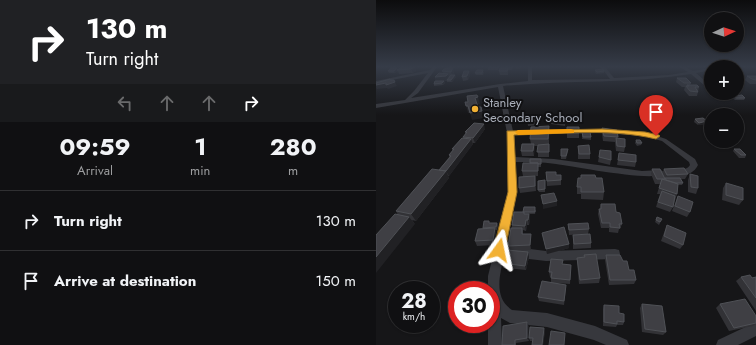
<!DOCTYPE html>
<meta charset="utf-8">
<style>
body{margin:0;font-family:Jost,sans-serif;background:#19191b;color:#f1f3f6;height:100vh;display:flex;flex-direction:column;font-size:15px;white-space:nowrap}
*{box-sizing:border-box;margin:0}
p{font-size:13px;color:#9c9d9f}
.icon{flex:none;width:22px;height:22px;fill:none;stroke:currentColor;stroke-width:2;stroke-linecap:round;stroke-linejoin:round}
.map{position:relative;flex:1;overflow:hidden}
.side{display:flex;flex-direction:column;background:#101012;width:376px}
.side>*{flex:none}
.top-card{background:#202124;color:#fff;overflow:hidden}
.needle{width:26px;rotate:86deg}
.fabs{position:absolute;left:328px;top:12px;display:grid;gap:8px}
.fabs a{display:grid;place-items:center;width:40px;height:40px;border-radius:50%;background:#101012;box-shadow:0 1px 3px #0004,0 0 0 1px #303032;font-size:20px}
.speed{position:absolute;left:12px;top:281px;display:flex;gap:8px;font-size:20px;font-weight:700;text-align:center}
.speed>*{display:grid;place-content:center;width:52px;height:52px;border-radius:50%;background:#101012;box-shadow:0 1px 3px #0004,0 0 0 1px #303032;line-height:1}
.speed small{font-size:10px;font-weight:400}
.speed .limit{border:6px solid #d22;background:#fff;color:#111}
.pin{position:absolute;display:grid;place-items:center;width:34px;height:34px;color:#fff;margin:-41px -17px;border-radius:50% 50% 50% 0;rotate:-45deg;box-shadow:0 0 4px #0007}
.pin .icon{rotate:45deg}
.me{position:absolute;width:44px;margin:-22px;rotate:12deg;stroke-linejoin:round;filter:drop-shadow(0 0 3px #0008)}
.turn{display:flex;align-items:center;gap:14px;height:84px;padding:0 20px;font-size:18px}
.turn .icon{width:52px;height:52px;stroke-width:2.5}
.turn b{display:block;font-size:28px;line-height:34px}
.lanes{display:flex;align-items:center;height:38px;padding:0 20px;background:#0003;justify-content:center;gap:20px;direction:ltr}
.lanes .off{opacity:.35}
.eta{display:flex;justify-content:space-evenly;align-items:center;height:68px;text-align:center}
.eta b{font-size:24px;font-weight:700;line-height:28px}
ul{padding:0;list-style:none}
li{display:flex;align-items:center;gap:12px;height:60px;padding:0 20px;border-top:1px solid #303032}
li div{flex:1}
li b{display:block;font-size:15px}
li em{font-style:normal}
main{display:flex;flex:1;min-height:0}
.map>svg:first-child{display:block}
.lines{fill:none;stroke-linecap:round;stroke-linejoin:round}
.minor{fill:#37383d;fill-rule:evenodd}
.wall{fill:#323236}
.shaded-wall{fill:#212124}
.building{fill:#3f3f44;stroke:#4f5156}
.route{fill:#f2b134;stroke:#9d7322}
.slow{fill:#f59e0b}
.poi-dot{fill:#f2b134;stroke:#111113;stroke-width:1.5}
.labels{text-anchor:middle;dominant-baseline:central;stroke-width:4;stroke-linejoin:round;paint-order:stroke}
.far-poi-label{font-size:13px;fill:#a8adb8;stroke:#111113;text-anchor:start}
</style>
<main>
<section class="side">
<div class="top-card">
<div class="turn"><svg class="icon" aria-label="right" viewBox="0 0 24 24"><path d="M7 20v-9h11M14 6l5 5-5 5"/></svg><div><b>130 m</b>Turn right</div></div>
<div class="lanes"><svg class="icon off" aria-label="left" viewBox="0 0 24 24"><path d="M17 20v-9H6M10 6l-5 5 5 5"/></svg><svg class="icon off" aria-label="ahead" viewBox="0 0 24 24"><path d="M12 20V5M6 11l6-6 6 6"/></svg><svg class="icon off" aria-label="ahead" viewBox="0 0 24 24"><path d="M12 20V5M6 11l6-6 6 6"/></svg><svg class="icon" aria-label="right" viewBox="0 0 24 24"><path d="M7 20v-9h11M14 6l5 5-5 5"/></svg></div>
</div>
<div class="eta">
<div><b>09:59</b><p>Arrival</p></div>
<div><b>1</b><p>min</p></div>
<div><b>280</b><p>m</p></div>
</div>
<ul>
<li><svg class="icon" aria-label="right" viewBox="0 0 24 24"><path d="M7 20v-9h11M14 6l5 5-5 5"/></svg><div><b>Turn right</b></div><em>130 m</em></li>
<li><svg class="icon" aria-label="arrive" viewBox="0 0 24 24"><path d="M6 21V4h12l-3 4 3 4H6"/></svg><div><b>Arrive at destination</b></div><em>150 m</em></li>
</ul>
</section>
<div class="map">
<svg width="380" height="345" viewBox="0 0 380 345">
<rect width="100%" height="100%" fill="#161618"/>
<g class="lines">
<path class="minor" d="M57,67H61L42,93L35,98L124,84L152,81V67H156V80L234,79L225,67H229L238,78L293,75L312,72L304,67H309L317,71L335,68V70L320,73L335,86V91L315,74C253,84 189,80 127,86L137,131L226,129L269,132L290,139L319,159L322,165C317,175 308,176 298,174L297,172L298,170C304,168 311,171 314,165L313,162L286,141L268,136L226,133L137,135L139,157L178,159L266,171L285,170L289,173C280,183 197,166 180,164C166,162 153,162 139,162L141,192L130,246L170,251L239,249L243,250L244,254L243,258L239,259L170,261L128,256C124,274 117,298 136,310L171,313L219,326L251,340L253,345H230L218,340L171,327L134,323L125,318L126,345H112V324H115V290H112V276L133,192L131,133L122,87L0,108V104L29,100L38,91L52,73L0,83V81L54,70Z
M380,322V336L362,345H340L342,340Z"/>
</g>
<path class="wall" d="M26,67H40H39L40,71L37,73L23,74L22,71L19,73H13L12,71L22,69Z
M112,67H123L122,70H112Z
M127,67H137L136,70H132V75H124L123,71L128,68Z
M219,70L228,71V73L220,74L219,72Z
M66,71H78L77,75L80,77L76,82H71V81H68L69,83L67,85L58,86V84L60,81L59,77L67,73Z
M93,71L94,75L92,80L87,81L86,77Z
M108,72L107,75H100L99,73Z
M371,76H380V84H374L369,80Z
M301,78L315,83L314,85L323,87L321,96H313L308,90L309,87H306L300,82Z
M357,96L369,98L368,100H359L356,98Z
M163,116L164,125L152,126L151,117Z
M190,116L189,126L175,124V119Z
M319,119L331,121L330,124L322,125L318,122Z
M191,127L203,133V138H191Z
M226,128L242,137L241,138L249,147L248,152L240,151L239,142L227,141L226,133Z
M109,129L99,143H97V144L73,176H72L73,178L40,221L36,220L39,224L22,215L20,211L63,170L73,157V155L77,150L76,149L87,138V137L90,134L89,132Z
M206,132L215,137V140L206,139Z
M173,133V157H162V146H158V156H146L145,151L155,144L154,139Z
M260,140L266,143L265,145L261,146L259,143Z
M202,146L214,154V159H202Z
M358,149L370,155L369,158H363L357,151Z
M224,150L235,160L234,165L222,162Z
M192,151L190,159H185V156Z
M243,153L260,162L259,167L241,165Z
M165,159V167H162V176H159L160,191L144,193L143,188L147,176L146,171L154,163Z
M276,169L286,174L288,169L312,174L309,179H305L307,183L306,185H302L301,194L297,207L294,212L280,207L284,194H281L284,184H279L275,174Z
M170,172L180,175H185V185L171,186Z
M314,174L322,188L320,194L312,192V180Z
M205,175L220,178L228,192L227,200L205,199V194H201V187L205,178Z
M169,180V192H163L162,190Z
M350,183L367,200L363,205L346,200L347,188Z
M302,196L314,212L311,217L296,211Z
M225,204L240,212L246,224L244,229H243L242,233L233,232V228H225L222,214L223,209H224Z
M160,210L159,214H153L154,219L153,225H151L150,231L147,230V234H155V250L137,251L153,257L150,270L128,268L126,263L133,250L132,246L136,228V225L147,212Z
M281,217L286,219L283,225L279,222Z
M114,223H121L122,225L121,230H119L120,233L119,245L101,246L99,241L107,228Z
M192,224L213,229L212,234L193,235Z
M291,225L307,245L304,249L285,241L289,230Z
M166,233L193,248L171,254Z
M197,235L215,243V248L197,249Z
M208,255L224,278L223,283L203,284L201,262V258L208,257Z
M230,255L247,261L260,280L258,284L233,285L229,260Z
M187,264L195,265L194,284L179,283L190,289L188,305L163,301L162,297L175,282V277H174L173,272Z
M365,277L376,278L380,277V311L360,281Z
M266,304L290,332L287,335L266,332L264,308Z
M344,304L380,316V324L377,326L353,331L340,308Z
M228,305L243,313L248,322L247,325H241L240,327L227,326V309Z
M153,326V341L140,343V345H126Z
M169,331L167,345H156L157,341H154L153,338Z"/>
<path class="shaded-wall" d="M38,67H40H39L40,71L37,73L35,69Z
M77,67L78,71L76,76L75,72Z
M139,67H144L145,69H140Z
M21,68L22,71L19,73L18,71Z
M93,71L94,75L92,80L91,76Z
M72,74L73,78L72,80L68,81L69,83L67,85L66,83L60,81L59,77Z
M79,75L80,77L76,82L75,80Z
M14,79L16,83L18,80L21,86L12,89L11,88L1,89L0,88V85L10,83Z
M102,97L104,104H101L99,98Z
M90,106H92L106,111L108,118L96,120L94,113H92Z
M331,121L330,124L322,125L323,123Z
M108,124L109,129L99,143L97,138Z
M95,139L97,144L73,176L70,171Z
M158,144L159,148L158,156L157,151Z
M70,171L73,178L40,221L35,214Z
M181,201V206L167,209V204Z
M153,214L154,219L153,225L152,220Z
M33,217L39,224L0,273V257Z
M150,220L151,225L150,231L149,226Z
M119,228L120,233L119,245L117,240Z
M155,234V250L154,245Z
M193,244V248L171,254L170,249Z
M152,252L153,257L150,270L149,266Z
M151,322L153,326V341L151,338Z
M168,328L169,331L167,345H166Z"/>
<path class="building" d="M26,67H38L35,69L21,70Z
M77,67L75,72L66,71L68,69Z
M15,68H21L18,71H12Z
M124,68H132L131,71H123Z
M227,69L228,71L221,72L219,70Z
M101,70H107L106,73H99Z
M88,71H93L91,76L86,77Z
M63,73L72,74L70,76L59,77Z
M75,75H79L75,80H71Z
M371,76H380V80L376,79Z
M301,78H310L315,83H308Z
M14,79V80H18L19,82L10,85V83L0,85V83Z
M59,81H68L66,83L58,84Z
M311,85H321L323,87H319L322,92L314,91L310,86H313Z
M101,95L102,97L99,98L102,107H105L106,111L94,113L92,106H90L89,102H92L91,96Z
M366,95L369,98H360L357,96Z
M163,116L164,120L151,121V117Z
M176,116H190L189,122L175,119Z
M327,118L331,121L323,123L319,119Z
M98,123L108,124L97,138L87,137L91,132H89Z
M173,126L172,139H154L155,127Z
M191,127H203V133H191Z
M226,128L241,130L242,137L228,136Z
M206,132H214L215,137H207Z
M86,138L95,139L70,171L63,170L75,156L73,155L78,149H76Z
M240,138L249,139V147L241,146Z
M260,140H264L266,143H261Z
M146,144H158L157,151H145Z
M173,144V152H161L162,145Z
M213,145L214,154H203L202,146Z
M185,149H192L190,156H185Z
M358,149H364L370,155H365Z
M224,150L235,151V160L223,157Z
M243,153L260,155V162L242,160Z
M154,159H165V164H162V163H154Z
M147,163H162V171H146Z
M308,168L312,174L291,175L288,169Z
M56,169L70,171L35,214L20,211Z
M276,169H284L289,179H281Z
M170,172H180V175H185V180L171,181Z
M314,174L322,176V188L315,187Z
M205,175H219L220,178H226L228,192H205V187H201L202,178H205Z
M159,176V186L143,188V177Z
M289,178H304L307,183H300L290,180Z
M286,179L302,184L301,194L283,188Z
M169,180V189L162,190V181Z
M350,183L367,188V200L350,195Z
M286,191L299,196L297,207L282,202Z
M178,193L181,201L167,204L165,195Z
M302,196L317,202L314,212L299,206Z
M225,204H239L240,212L244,213L246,224H243L244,228L234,227V223H226L223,209H225Z
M148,207H159V212H147Z
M138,212H148V214H153L152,220H150L149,226L136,225Z
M19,214L33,217L0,257V235Z
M281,217L286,219L284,222L280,220Z
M108,221H113V223H121L120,227L107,228Z
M212,223L213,229L193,230L192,224Z
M291,225L310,233L307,245L288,236Z
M188,227L193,244L170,249L166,233Z
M119,228L117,240L99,241L102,229Z
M135,228H146V234H155L154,245L132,246Z
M214,234L215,243L198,244L197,235Z
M131,250L152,252L149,266L126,263Z
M220,254L224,278L204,280L201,258L209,257L208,255Z
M230,255H244L247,261H251L253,270H258L260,280H234Z
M175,259L187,260L186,264L195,265L194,280L175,278L176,272H173Z
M374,275L376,278L380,277V298L365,277Z
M166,281L190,285L188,301L162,297Z
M369,299L380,316V323L358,328L344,304Z
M266,304L286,306L290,332L269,329Z
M228,305L243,306V313L248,314V322L241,321V324L228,322Z
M151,322V338L139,340V345H126L127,326Z
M154,327L168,328L166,345H156L157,338H153Z
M175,331L189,333L188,345H173Z"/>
<linearGradient id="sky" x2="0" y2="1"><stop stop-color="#0c0c0d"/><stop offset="0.58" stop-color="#363c48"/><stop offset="1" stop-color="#363c48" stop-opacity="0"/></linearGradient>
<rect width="380" height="115" fill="url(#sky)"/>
<path class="route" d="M226,129L269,132L283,135L284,136L280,139C234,128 184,134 138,135L141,192L129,250L128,254L123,256L119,254L117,250L132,192L131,131Z"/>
<path class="slow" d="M195,129L198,130V133L142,135L139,132L142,130Z"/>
<circle class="poi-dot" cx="99" cy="109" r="4"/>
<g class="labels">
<g class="far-poi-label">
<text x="107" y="102">Stanley<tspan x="107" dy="15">Secondary School</tspan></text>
</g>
</g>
</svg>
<div class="fabs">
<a><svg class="needle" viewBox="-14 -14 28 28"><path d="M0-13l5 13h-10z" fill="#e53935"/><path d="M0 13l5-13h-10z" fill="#9c9d9f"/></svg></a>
<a>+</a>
<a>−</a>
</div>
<div class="speed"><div>28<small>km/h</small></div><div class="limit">30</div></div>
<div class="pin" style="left:280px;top:136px;background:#d93025"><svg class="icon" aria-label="arrive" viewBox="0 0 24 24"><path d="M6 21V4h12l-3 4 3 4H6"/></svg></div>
<svg class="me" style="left:123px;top:250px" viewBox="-20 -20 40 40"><path d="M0-17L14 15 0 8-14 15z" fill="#f2b134" stroke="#fff" stroke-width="4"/></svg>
</div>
</main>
